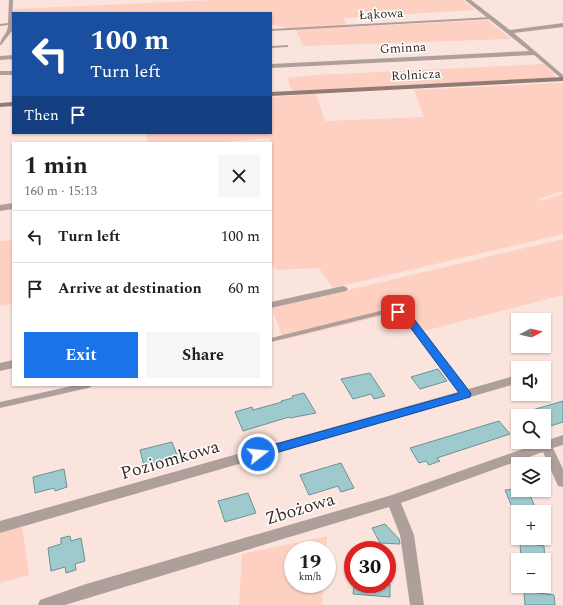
<!DOCTYPE html>
<meta charset="utf-8">
<style>
body{margin:0;font-family:Spectral,serif;background:#f6f6f6;color:#202124;height:100vh;display:flex;flex-direction:column;font-size:15px;white-space:nowrap}
*{box-sizing:border-box;margin:0}
p{font-size:13px;color:#757577}
.icon{flex:none;width:22px;height:22px;fill:none;stroke:currentColor;stroke-width:2;stroke-linecap:round;stroke-linejoin:round}
.map{position:relative;flex:1;overflow:hidden}
.side{position:absolute;left:12px;top:142px;width:260px;height:244px;display:flex;flex-direction:column;background:#fff;border-radius:0px;box-shadow:0 1px 3px #0004}
.side>*{flex:none}
.banner{position:absolute;left:12px;top:12px;width:260px;height:122px;border-radius:0px;box-shadow:0 1px 3px #0004;background:#1a4fa0;color:#fff;overflow:hidden}
.needle{width:26px;rotate:83deg}
.controls{position:absolute;left:511px;top:313px;display:grid;gap:8px}
.controls a{display:grid;place-items:center;width:40px;height:40px;border-radius:0px;background:#fff;box-shadow:0 1px 3px #0004;font-size:20px}
.speed{position:absolute;left:284px;top:541px;display:flex;gap:8px;font-size:20px;font-weight:700;text-align:center}
.speed>*{display:grid;place-content:center;width:52px;height:52px;border-radius:50%;background:#fff;box-shadow:0 1px 3px #0004;line-height:1}
.speed small{font-size:10px;font-weight:400}
.speed .limit{border:6px solid #d22;background:#fff;color:#111}
.pin{position:absolute;display:grid;place-items:center;width:34px;height:34px;color:#fff;margin:-17px;border-radius:8px;box-shadow:0 2px 6px #0006}
.me{position:absolute;width:44px;margin:-22px;rotate:74deg;stroke-linejoin:round;filter:drop-shadow(0 0 3px #0008)}
.turn{display:flex;align-items:center;gap:14px;height:84px;padding:0 12px;font-size:18px}
.turn .icon{width:52px;height:52px;stroke-width:2.5}
.turn b{display:block;font-size:28px;line-height:34px}
.then{display:flex;align-items:center;height:38px;padding:0 12px;background:#0003;gap:8px;font-size:15px}
.round{display:grid;place-items:center;flex:none;width:42px;height:42px;border-radius:0px;background:#f6f6f6}
.summary{display:flex;align-items:center;justify-content:space-between;height:68px;padding:0 12px}
h1{font-size:24px;font-weight:700;line-height:30px}
.action{display:flex;gap:8px;margin-top:auto;padding:8px 12px}
.action a{flex:1;height:46px;border-radius:0px;background:#1a73e8;color:#fff;font-size:16px;font-weight:700;line-height:46px;text-align:center}
.action a+a{background:#f6f6f6;color:#202124}
ul{padding:0;list-style:none}
li{display:flex;align-items:center;gap:12px;height:52px;padding:0 12px;border-top:1px solid #e0e0e0}
li div{flex:1}
li b{display:block;font-size:15px}
li em{font-style:normal}
.map>svg:first-child{display:block}
.green{fill:#fed0c2}
.building{fill:#9fcacd;stroke:#6a9396}
.lines{fill:none;stroke-linecap:round;stroke-linejoin:round}
.lane{fill:#af9f9a;fill-rule:evenodd}
.street{fill:#af9f9a;fill-rule:evenodd}
.secondary{fill:#927b74;fill-rule:evenodd}
.route{fill:#1a73e8;stroke:#114b97}
.labels{text-anchor:middle;dominant-baseline:central;stroke-width:3;stroke-linejoin:round;paint-order:stroke}
.far-street-label{font-size:13px;fill:#3a2c28;stroke:#fff}
.near-street-label{font-size:18px;fill:#3a2c28;stroke:#fff}
</style>
<div class="map">
<svg width="563" height="605" viewBox="0 0 563 605">
<rect width="100%" height="100%" fill="#fbe4dd"/>
<path class="green" d="M215,0H463L475,10L343,18L348,27L488,20L511,39L303,46L296,30L271,24V13H14V9Z
M544,64L555,75L554,78L292,91L287,78L316,75Z
M558,83L563,84V191L538,199L540,201L563,194V234L333,288L319,268L277,270L271,265V143L269,138L213,143H147L146,134L271,133V97L316,94L325,121L424,117L414,90Z
M563,239V295L424,331L415,332L404,315L394,313L283,340L272,308Z
M13,240V304L0,306V241Z
M22,527L29,575L0,583V533Z
M327,536L326,550H293V584H323L322,605H239L242,554Z"/>
<path class="building" d="M438,369L447,381L420,389L411,377Z
M370,373L385,396L374,399L371,394L353,399L341,379Z
M304,393L316,413L290,418L289,417L243,431L235,412L252,407L253,410L282,402L281,401L293,398L292,396Z
M563,401V422L544,428V416H523L522,413Z
M499,421L510,434L437,458L440,461L429,465L426,461L419,463L410,448Z
M172,442L177,455L144,466L140,450Z
M341,463L354,488L341,492L338,486L309,495L300,475Z
M64,469L67,487L55,491L54,488L35,493L33,477Z
M518,489L528,490L537,512H514L505,490Z
M248,493L256,513L225,522L218,501Z
M385,524L399,539L400,544L380,543L372,528Z
M70,536L71,541L81,538L85,561L75,564L76,570L66,573L65,567L51,571L48,548L61,544V538Z
M520,542L544,546L545,560H521Z
M354,584H390V597L353,594Z
M524,591L554,595L555,605H525Z"/>
<g class="lines">
<path class="lane" d="M9,0H13L12,31L1,45H0C0,37 8,34 8,25L0,26V24L8,23Z
M492,17V19H491L271,31V29Z
M288,45V47H287L271,48V46Z
M388,309L408,311L469,392L470,394L469,396H463L403,315L388,313L271,342V338Z
M76,385H92L91,387L88,388L0,408V402Z"/>
<path class="street" d="M465,0H471L510,30L563,23V27L514,33L563,75V80L534,55L271,68V64L529,51Z
M13,55V59L0,60V56Z
M0,71H13V75H0Z
M13,203V209L0,211V205Z
M343,286L346,287L348,289L346,291L271,308V302Z
M13,360V368L0,371V363Z
M511,377L515,378L517,381L515,384L0,533V521Z
M563,435V445L553,448L563,469V487L558,486L543,452L401,503L414,535L424,605H410L400,535L389,507L65,605H38L40,600L86,584L392,495Z"/>
<path class="secondary" d="M563,77V81L271,96V92Z
M13,102V106L0,107V103Z"/>
</g>
<path class="route" d="M395,309H398L408,311L470,392L471,394L470,397L258,458L254,457L252,454L254,451L258,449L459,393L401,315L395,314L393,312Z"/>
<g class="labels">
<g class="far-street-label">
<text transform="translate(381 14) rotate(-3)">Łąkowa</text>
<text transform="translate(403 48) rotate(-3)">Gminna</text>
<text transform="translate(416 75) rotate(-3)">Rolnicza</text>
</g>
<g class="near-street-label">
<text transform="translate(170 460) rotate(-16)">Poziomkowa</text>
<text transform="translate(300 509) rotate(-17)">Zbożowa</text>
</g>
</g>
</svg>
<div class="controls">
<a><svg class="needle" viewBox="-14 -14 28 28"><path d="M0-13l5 13h-10z" fill="#e53935"/><path d="M0 13l5-13h-10z" fill="#757577"/></svg></a>
<a><svg class="icon" aria-label="sound" viewBox="0 0 24 24"><path d="M4 9h4l5-4v14l-5-4H4zM17 9q2 3 0 6"/></svg></a>
<a><svg class="icon" aria-label="search" viewBox="0 0 24 24"><circle cx="10" cy="10" r="6"/><path d="M15 15l6 6"/></svg></a>
<a><svg class="icon" aria-label="layers" viewBox="0 0 24 24"><path d="M12 4l9 5-9 5-9-5zM3 14l9 5 9-5"/></svg></a>
<a>+</a>
<a>−</a>
</div>
<div class="speed"><div>19<small>km/h</small></div><div class="limit">30</div></div>
<div class="pin" style="left:398px;top:312px;background:#d93025"><svg class="icon" aria-label="arrive" viewBox="0 0 24 24"><path d="M6 21V4h12l-3 4 3 4H6"/></svg></div>
<svg class="me" style="left:258px;top:454px" viewBox="-20 -20 40 40"><circle r="17" fill="#1a73e8" stroke="#fff" stroke-width="3"/><path d="M0-11L8 9 0 5-8 9z" fill="#fff"/></svg>
<div class="banner">
<div class="turn"><svg class="icon" aria-label="left" viewBox="0 0 24 24"><path d="M17 20v-9H6M10 6l-5 5 5 5"/></svg><div><b>100 m</b>Turn left</div></div>
<div class="then">Then<svg class="icon" aria-label="arrive" viewBox="0 0 24 24"><path d="M6 21V4h12l-3 4 3 4H6"/></svg></div>
</div>
<section class="side">
<div class="summary"><div><h1>1 min</h1><p>160 m · 15:13</p></div><a class="round"><svg class="icon" aria-label="close" viewBox="0 0 24 24"><path d="M6 6l12 12M18 6L6 18"/></svg></a></div>
<ul>
<li><svg class="icon" aria-label="left" viewBox="0 0 24 24"><path d="M17 20v-9H6M10 6l-5 5 5 5"/></svg><div><b>Turn left</b></div><em>100 m</em></li>
<li><svg class="icon" aria-label="arrive" viewBox="0 0 24 24"><path d="M6 21V4h12l-3 4 3 4H6"/></svg><div><b>Arrive at destination</b></div><em>60 m</em></li>
</ul>
<div class="action"><a>Exit</a><a>Share</a></div>
</section>
</div>
